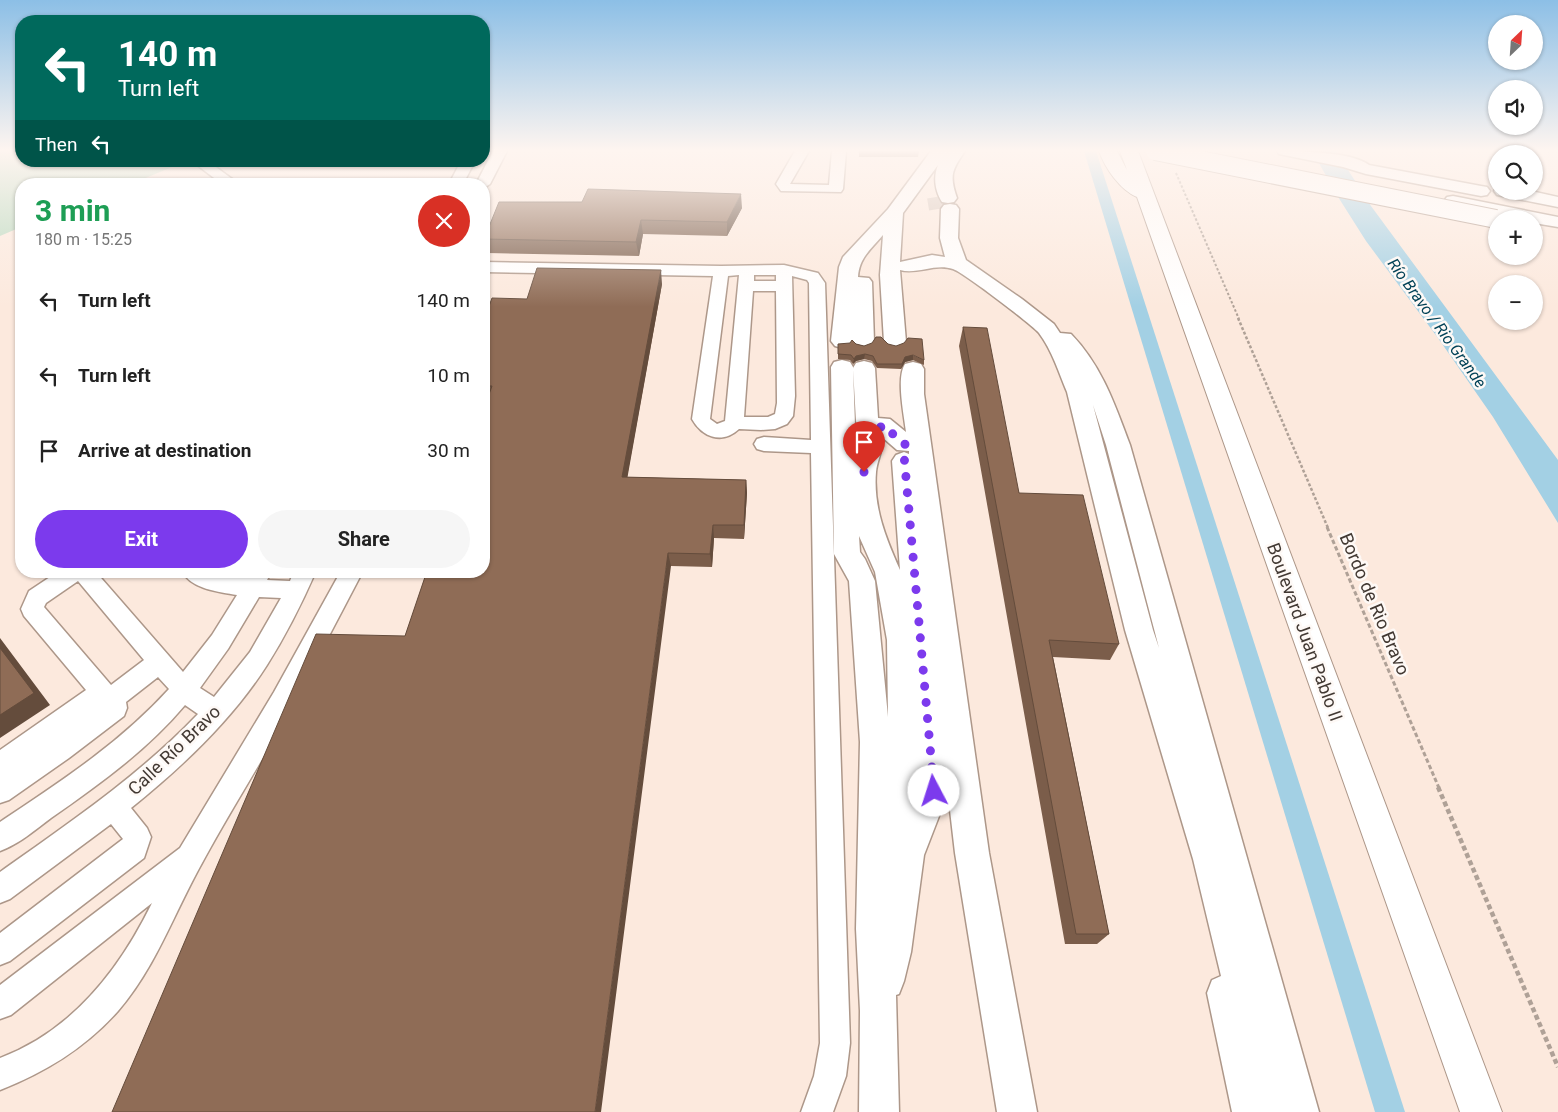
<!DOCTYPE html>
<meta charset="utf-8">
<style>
body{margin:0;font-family:Roboto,sans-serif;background:#f6f6f6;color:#222;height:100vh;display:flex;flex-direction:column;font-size:19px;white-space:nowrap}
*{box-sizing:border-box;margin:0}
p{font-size:16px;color:#767676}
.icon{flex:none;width:28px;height:28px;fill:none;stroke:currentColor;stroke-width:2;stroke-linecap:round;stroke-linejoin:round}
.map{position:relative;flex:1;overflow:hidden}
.details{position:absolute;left:15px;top:178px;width:475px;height:400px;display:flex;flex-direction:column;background:#fff;border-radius:20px;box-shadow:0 1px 4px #0004}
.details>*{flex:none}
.banner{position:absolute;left:15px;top:15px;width:475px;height:152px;border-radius:20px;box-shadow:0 1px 4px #0004;background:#00695c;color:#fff;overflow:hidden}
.needle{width:32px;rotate:25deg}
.fabs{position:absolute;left:1488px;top:15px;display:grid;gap:10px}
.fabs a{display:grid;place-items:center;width:55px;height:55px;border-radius:50%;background:#fff;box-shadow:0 1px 4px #0004;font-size:25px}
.pin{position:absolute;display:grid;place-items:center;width:42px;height:42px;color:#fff;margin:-51px -21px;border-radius:50% 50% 50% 0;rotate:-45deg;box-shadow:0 0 5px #0007}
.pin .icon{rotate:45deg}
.me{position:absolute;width:55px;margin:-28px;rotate:355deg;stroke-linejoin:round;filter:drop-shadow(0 0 4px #0008)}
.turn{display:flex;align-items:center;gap:18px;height:105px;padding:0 20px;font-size:22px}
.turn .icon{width:65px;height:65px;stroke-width:2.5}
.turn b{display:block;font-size:35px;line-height:42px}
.then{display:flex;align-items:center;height:48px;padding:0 20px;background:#0003;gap:10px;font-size:19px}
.round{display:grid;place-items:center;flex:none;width:52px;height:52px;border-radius:26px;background:#f6f6f6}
.head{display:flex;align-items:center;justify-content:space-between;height:85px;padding:0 20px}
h1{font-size:30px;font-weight:700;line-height:38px;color:#1e9e55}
.button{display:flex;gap:10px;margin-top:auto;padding:10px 20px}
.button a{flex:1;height:58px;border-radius:30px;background:#7c3aed;color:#fff;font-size:20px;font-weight:700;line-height:58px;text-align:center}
.button a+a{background:#f6f6f6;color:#222}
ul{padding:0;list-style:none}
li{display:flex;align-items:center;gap:15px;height:75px;padding:0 20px}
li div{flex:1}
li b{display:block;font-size:19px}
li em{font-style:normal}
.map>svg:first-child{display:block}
.green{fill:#b5d8bd}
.water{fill:#a3d0e4}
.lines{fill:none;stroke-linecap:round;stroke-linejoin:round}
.canal{fill:#a3d0e4;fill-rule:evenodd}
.major-tunnel{stroke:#d7c6bb;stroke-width:18;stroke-dasharray:18 9;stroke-linecap:butt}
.minor-casing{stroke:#ad9789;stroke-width:3}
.major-casing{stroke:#ad9789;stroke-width:3}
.highway-casing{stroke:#ad9789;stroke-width:2}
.path-far3{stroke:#afa197;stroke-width:2;stroke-dasharray:2.5 2;stroke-linecap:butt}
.path-far2{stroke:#afa197;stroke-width:2.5;stroke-dasharray:3 2;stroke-linecap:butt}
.path-far1{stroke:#afa197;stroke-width:3;stroke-dasharray:4.5 2.5;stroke-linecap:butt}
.path{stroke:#afa197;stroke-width:4.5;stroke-dasharray:5 3;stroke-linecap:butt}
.minor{fill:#fff;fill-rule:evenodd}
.major{fill:#fff;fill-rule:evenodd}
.highway{fill:#fff;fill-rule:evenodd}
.major-bridge-casing{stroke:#ad9789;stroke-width:20;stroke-linecap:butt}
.major-bridge{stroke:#fff;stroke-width:18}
.wall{fill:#7b5d4a}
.shaded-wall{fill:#644c3c}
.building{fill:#8f6c56;stroke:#644c3c}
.route{stroke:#7c3aed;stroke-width:9;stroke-dasharray:0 16.2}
.labels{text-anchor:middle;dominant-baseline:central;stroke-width:5;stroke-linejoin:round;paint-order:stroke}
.far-water-label{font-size:16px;font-style:italic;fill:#024257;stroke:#fef9f6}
.street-label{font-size:18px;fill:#423933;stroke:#fef9f6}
</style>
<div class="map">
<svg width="1558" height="1112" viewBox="0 0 1558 1112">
<rect width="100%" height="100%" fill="#fce9dd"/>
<path class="green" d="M0,151H21V161H172L177,165L131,184H21V227L0,236Z"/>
<path class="water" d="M1312,151H1336L1371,206L1558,460V523L1493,417L1438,338L1366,241L1340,200Z"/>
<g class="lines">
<path class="canal" d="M1084,151H1096L1405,1112H1375Z"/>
<path class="major-tunnel" d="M936,197L938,209"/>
<g class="minor-casing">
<path id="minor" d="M493,151H507L490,184L484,188V184H476Z
M795,151H809L790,184L829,185L832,151H846L843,189L841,192L781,191L776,184Z
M205,161L209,162L239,184H222L197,165L199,162Z
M461,161H475L463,184H449Z
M484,262L721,266L784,265L818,273L825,283L850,1043L846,1076L833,1112H801L814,1076L820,1043L811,453L764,451L757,449L754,444L757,439L764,437L811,440L809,283L807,280L792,276L795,396L793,416L787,424L775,429L761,430L739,429C722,445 702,437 692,419L713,276L484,272ZM739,275L725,421L717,424L710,419L728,276ZM754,275H776V281H754ZM753,291H776L777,403L775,414L768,417H744Z
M59,571H95L183,672L212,635L237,595C219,592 191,589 182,571H211L246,578L250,571H272L267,580L290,581L294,571H316C302,603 286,635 267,665C232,720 182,767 131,808L147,828L151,837L144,858L10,961L0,965V933L123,839L111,824L10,899L0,903V872C69,823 140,775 198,714L185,705C147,750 100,784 51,818C35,830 19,844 0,851V822C60,782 120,743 169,689L158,677L126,702L127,708L124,716L69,758L9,800L0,803V750L86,690L24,616L21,609L29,591ZM78,581L144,660L111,685L44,607L46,603ZM259,597L281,598L250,652L214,697L200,688L228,649Z
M341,571H363C333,628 303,686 272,742C249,782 224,822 202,863C174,913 156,967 118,1011C85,1048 46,1072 0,1090V1058C72,1031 120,969 152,903L11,1015L0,1019V985L180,848L274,692Z"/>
</g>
<g class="major-casing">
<path id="major" d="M931,151H965C952,170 949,175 957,198L954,202L948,203L942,202C935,191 933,177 938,165L903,213L900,262L932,255L945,257L940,238L941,209L944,205L950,204L956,205L959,209L958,238L966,260L1022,299L1054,324L1060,333L1071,334C1102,366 1115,405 1130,445L1319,1112H1232L1207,993L1212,980L1221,976L1193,859L1125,630L1067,392C1059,373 1052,350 1039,333C1031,324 963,272 953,269C935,263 917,275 900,270L906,342L902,347L895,349L888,347L884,342L880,275L883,235C871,249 859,258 858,277L869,278L872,282L874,342L870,347L863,349L856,347L852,341L849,346L842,348L835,346L831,341L839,267L843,257L888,209ZM1093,405L1106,445L1159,648L1153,630Z
M1277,151C1299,151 1353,152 1369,165L1481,186L1487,187L1490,191L1487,195L1481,196L1366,174L1343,167L1279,154Z
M1496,188V191H1531L1558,197V207L1497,195L1494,191Z
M1453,196L1558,217V227L1534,223V219H1515L1447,205L1444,201L1447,197Z
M842,360L850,362L853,367L856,455L859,443L856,421L853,368L856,363L864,361L872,363L875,368L878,418L890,419L906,432C904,415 896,378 905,364L913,362L921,364L924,369V394L989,853L1037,1112H997L955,853L948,793L924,855L911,952L904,981L899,994L896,995L899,1112H859L860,1011L856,929L860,742L849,581L834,554L831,367L834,362ZM882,437L897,450L909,451V454L904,452L896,455L892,461L900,570C886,539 873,507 876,472C877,460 884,449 882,437ZM859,536L875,572L887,640L888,717L875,581L865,559L860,552Z"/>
</g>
<g class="highway-casing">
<path id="highway" d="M1099,151H1117L1127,170L1120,151H1138L1502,1112H1460L1137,197C1120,190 1105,168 1099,151Z"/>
</g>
<path class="path-far3" d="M1176,173L1239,319"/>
<path class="path-far2" d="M1238,318L1328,528"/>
<path class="path-far1" d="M1327,527L1439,788"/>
<path class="path" d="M1438,787L1558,1067"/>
<use href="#minor" class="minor"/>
<use href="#major" class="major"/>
<use href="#highway" class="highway"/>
<g class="major-bridge-casing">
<path id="major-bridge" d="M1155,151L1496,219"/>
</g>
<use href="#major-bridge" class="major-bridge"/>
</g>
<path class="wall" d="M859,151H919L918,157H859Z
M582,202L742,208L727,236L643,234L639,256L488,253L484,239Z
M662,284L627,477L746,480L747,493L744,539L714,538L712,567L671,566L405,636L487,400H484V320L527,299Z
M963,327L1019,493L1119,644L1110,660L1053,657L1109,934L1097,944H1065L959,346Z
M838,344H856L864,346L888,344L924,360V365L913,360L905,362L901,369L877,368L872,361L864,359L856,361L853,364L850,360L838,359Z"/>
<path class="shaded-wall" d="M741,194L742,208L727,236V222Z
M641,220L643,234L639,256L636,242Z
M661,270L662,284L625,491L622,477Z
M865,354L864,359L856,361L853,364L854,359L856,356Z
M913,355V360L905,362L901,369L902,364L905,357Z
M746,480L747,493L744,539V525Z
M713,525L714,538L712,567L710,554Z
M668,553L671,566L601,1112H595Z
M0,638L50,705L0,738Z"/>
<path class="building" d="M152,181L156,184H146Z
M588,189L741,194L727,222L641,220L636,242L484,239L499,202H582Z
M537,268L661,270L622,477L746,480L744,525H713L710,554L668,553L595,1112H112L316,634L405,636L427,571H484V408L492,386H484V320L492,298L527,299Z
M963,327L987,328L1019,493L1083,495L1119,644L1049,640L1109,934H1076Z
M876,337H881L888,344L896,346L904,343L908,338L922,339L924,360L913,355L905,357L902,364H877L873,356L865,354L856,356L854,359L851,355L838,354V344L850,343L852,340L856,344L864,346L872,343Z
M0,648L34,693L0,715Z"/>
<linearGradient id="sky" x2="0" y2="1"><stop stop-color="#8cbfe6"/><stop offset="0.49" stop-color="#fef5f0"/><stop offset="1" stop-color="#fef5f0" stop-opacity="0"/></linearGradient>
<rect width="1558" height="307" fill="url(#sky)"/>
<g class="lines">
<path class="route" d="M864,472L871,443L882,425L905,444L904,455L934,791"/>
</g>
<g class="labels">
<g class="far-water-label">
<text transform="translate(1437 323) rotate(54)">Río Bravo / Rio Grande</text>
</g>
<g class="street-label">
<text transform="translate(1375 604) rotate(67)">Bordo de Rio Bravo</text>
<text transform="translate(1305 632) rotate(70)">Boulevard Juan Pablo II</text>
<text transform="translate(174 750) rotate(-44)">Calle Río Bravo</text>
</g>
</g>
</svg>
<div class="fabs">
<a><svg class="needle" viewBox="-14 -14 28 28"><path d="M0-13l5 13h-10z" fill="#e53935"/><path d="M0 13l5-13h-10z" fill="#767676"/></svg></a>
<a><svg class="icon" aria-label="sound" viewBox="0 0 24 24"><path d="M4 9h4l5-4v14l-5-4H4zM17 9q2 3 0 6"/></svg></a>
<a><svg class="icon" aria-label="search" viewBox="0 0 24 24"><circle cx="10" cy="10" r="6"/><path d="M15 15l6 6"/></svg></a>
<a>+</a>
<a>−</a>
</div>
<div class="pin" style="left:864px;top:472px;background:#d93025"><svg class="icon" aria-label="arrive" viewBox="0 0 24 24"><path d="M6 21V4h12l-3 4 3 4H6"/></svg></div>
<svg class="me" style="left:934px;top:791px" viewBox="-20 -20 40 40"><circle r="19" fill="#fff"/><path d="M0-13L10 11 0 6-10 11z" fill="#7c3aed"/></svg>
<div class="banner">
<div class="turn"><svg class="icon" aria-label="left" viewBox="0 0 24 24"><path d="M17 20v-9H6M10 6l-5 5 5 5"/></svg><div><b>140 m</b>Turn left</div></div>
<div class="then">Then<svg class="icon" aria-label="left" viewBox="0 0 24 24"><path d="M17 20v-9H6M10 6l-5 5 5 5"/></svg></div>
</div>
<section class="details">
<div class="head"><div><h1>3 min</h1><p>180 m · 15:25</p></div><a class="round" style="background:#d93025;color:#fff"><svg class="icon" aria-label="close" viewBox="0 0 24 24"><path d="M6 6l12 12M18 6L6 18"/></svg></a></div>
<ul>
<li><svg class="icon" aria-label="left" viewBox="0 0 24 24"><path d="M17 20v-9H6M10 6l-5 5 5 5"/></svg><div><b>Turn left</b></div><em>140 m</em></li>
<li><svg class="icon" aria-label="left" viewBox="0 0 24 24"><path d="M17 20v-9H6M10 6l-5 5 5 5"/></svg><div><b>Turn left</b></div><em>10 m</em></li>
<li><svg class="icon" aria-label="arrive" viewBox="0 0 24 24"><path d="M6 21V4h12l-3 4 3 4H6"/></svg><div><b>Arrive at destination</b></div><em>30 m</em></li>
</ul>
<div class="button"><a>Exit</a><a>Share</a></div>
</section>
</div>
